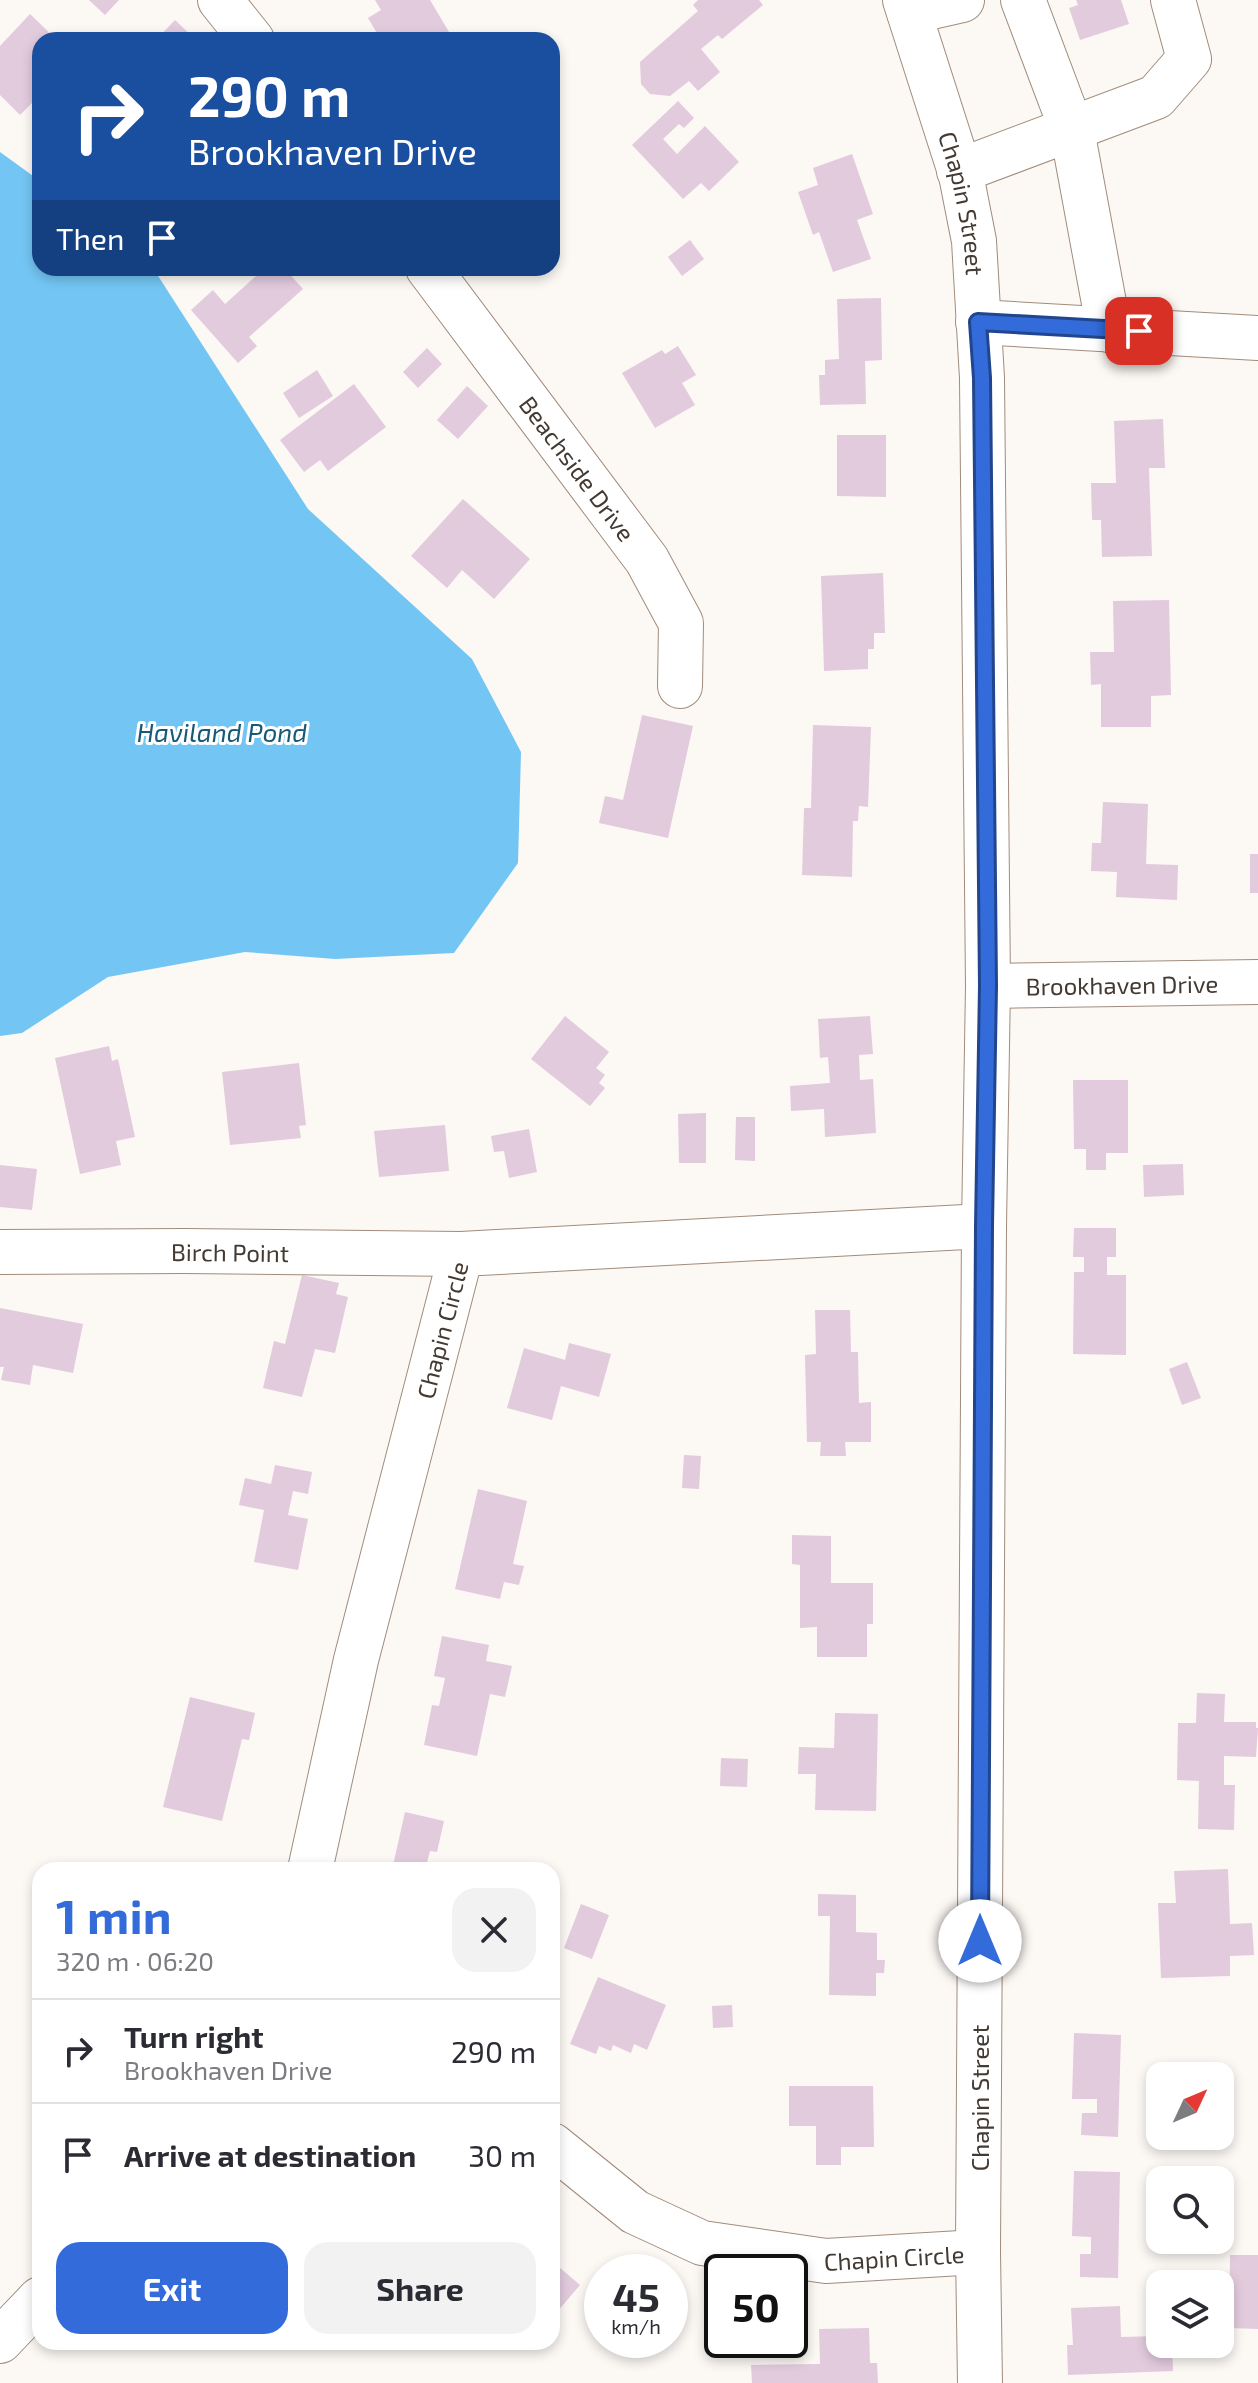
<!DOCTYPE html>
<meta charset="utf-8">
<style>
body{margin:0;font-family:"Exo 2",sans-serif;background:#f2f2f3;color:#2b2b33;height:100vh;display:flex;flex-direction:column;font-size:30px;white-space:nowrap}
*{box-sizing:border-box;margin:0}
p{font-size:26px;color:#7c7c81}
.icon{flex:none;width:44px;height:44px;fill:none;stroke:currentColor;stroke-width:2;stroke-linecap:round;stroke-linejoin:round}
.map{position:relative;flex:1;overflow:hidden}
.side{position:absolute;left:32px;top:1862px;width:528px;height:488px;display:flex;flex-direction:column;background:#fff;border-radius:24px;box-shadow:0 4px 12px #0003}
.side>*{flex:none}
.banner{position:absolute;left:32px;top:32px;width:528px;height:244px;border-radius:24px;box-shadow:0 4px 12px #0003;background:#1a4fa0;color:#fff;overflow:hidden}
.needle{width:52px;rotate:46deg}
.tools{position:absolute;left:1146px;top:2062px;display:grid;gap:16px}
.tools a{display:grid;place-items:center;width:88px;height:88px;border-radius:16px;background:#fff;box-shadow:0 4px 12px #0003;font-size:40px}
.speed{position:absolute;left:584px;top:2254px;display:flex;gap:16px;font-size:40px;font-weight:700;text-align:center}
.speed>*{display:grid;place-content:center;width:104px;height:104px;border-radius:50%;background:#fff;box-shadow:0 4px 12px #0003;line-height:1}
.speed small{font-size:20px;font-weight:400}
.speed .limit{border:4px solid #111;border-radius:12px;background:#fff;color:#111}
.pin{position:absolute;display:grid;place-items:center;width:68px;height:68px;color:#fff;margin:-34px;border-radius:16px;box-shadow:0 4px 12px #0006}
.me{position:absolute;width:88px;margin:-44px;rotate:0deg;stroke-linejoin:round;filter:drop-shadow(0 0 6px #0008)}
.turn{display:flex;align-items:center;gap:28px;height:168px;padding:0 24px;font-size:36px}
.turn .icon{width:104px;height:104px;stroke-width:2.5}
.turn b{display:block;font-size:56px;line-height:68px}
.then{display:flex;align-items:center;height:76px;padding:0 24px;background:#0003;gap:16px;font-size:30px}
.round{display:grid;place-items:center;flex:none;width:84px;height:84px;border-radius:24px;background:#f2f2f3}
.overview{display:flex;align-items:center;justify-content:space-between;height:136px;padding:0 24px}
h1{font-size:48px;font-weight:700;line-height:60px;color:#336bda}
.primary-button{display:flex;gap:16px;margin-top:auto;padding:16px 24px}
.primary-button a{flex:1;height:92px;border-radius:24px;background:#336bda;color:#fff;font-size:32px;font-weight:700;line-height:92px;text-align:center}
.primary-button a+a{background:#f2f2f3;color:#2b2b33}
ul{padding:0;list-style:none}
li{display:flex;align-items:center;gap:24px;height:104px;padding:0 24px;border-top:2px solid #e1e1e2}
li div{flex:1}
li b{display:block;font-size:30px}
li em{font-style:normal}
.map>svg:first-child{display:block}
.water{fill:#73c6f4}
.building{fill:#e2cbdd}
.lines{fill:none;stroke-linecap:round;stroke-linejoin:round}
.minor-casing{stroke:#a18c7c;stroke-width:46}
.major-casing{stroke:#a18c7c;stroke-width:46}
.minor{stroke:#fff;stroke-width:44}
.major{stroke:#fff;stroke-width:44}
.route-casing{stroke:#21468e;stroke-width:20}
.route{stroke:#336bda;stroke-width:14}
.labels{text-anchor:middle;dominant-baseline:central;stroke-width:6;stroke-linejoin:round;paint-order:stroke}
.street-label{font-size:24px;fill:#433a33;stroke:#fff}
.water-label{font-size:26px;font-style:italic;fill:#195978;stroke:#fff}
</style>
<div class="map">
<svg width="1258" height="2383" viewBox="0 0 1258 2383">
<rect width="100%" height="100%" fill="#fcf8f4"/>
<path class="water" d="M0,152L40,181V268H153L308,509L472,659L521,752L518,863L454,953L335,959L245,952L108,977L22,1033L0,1036Z"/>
<path class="building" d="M89,0H119L105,15Z
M375,0H430L452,37L447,40H381L368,18L381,10Z
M698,0H759L763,5L722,39L718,35L701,49L720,72L698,91L689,81L670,96L650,94L641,84L640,62L698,11L693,5Z
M1076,0H1121L1129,24L1080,40L1069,8L1078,5Z
M30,14L57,40H40V67L35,73L40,78V95L20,115L0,95V46Z
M175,20L196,40H156Z
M678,101L694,118L684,128L679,124L663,139L677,154L705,126L739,162L709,191L701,183L683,199L632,145Z
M852,154L873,214L857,220L871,259L833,272L819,232L813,235L798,192L818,185L813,168Z
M690,240L704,259L682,276L668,257Z
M265,268H284L303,289L249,337L257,346L238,363L191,310L213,290L225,304Z
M881,298L882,360L865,361L866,404L820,405L819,375H825V360L839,359L837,299Z
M678,346L696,375L682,383L695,405L655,428L622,373L662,350L665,354Z
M427,348L442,364L418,388L403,372Z
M317,370L333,396L299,418L283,393Z
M354,384L386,427L328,471L320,460L304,472L280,440Z
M467,386L488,406L458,439L437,420Z
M1163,419L1165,468H1149L1152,556L1102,557L1101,520H1092L1091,483H1116L1114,421Z
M837,435H886V497L837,496Z
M463,499L530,559L494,599L462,570L447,588L411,556Z
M883,573L885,633H874V649H868V669L824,671L821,576Z
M1169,600L1171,695L1151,696V727H1101V684L1091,685L1090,652H1114L1113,601Z
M642,715L693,726L668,838L599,823L605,796L623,800Z
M813,725L871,727L868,807L859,806L858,821H853L852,877L802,875L804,808H811Z
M1103,802L1148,804L1146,864L1178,865L1177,900L1116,897L1117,872L1091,871L1092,843H1101Z
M1250,854H1258V893H1250Z
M565,1016L609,1052L596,1068L605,1075L599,1083L605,1088L590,1106L531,1059Z
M870,1016L873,1054L859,1055L860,1080L873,1079L876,1133L825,1137L824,1109L791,1111L790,1086L830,1083L828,1057L820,1058L818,1019Z
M109,1046L112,1061L118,1059L135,1137L116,1141L121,1165L80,1174L55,1058Z
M299,1063L306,1125L299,1126L301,1138L230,1145L222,1072Z
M1073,1080H1128V1153H1106V1170H1086V1149H1074Z
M706,1113V1163H679L678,1114Z
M736,1117H755V1161L735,1160Z
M445,1125L449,1171L379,1177L374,1131Z
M529,1129L537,1172L509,1178L504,1151L494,1152L491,1136Z
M1183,1164L1184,1195L1144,1197L1143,1165Z
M0,1165L37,1169L32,1210L0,1207Z
M1074,1228H1116V1257H1107V1275H1126V1355L1073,1354L1074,1272H1084V1257H1073Z
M302,1275L339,1283L336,1294L348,1297L335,1353L315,1349L302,1397L263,1388L274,1341L285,1344Z
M0,1308L83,1324L73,1373L33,1365L30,1385L1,1380L4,1367H0Z
M815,1310H850L851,1352H858L859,1403L871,1402V1442H845L846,1456H820L821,1442H807L805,1355L816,1354Z
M569,1343L611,1354L599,1397L561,1386L552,1420L507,1408L524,1348L565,1360Z
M1187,1362L1201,1398L1182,1405L1169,1369Z
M684,1455L701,1456L699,1489L682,1488Z
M275,1465L312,1472L308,1494L293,1491L288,1515L308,1519L298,1570L254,1562L264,1510L239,1505L245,1478L271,1484Z
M478,1489L527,1501L513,1564L524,1566L519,1585L504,1582L500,1599L455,1589Z
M792,1535L831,1536V1583H873V1624H867V1657H817V1627L800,1628V1565L792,1564Z
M442,1636L489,1645L486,1661L512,1666L505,1697L490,1694L477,1756L424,1745L432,1705L439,1706L445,1678L434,1676Z
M1197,1693L1225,1694L1224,1722H1256V1728H1258L1256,1757L1224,1756V1785H1235L1234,1830L1198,1829L1199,1781L1177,1780L1178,1723H1196Z
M190,1697L255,1713L249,1740L242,1739L222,1821L163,1807Z
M835,1713L878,1714L876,1811L815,1810L816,1774H798L799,1747L834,1748Z
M721,1758L748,1759L747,1787L720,1786Z
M405,1812L444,1821L437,1852L430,1851L426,1866L436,1870H392Z
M1228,1869L1230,1924L1252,1923L1254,1955L1230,1956V1976L1161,1978L1158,1903H1176L1174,1871Z
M818,1894L856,1895V1932L877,1933V1960H885L884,1973H876V1996L829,1995L830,1916H818Z
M581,1904L609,1915L592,1959L564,1948Z
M598,1977L666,2005L647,2050L634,2044L631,2053L613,2045L611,2051L599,2046L596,2054L570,2044Z
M732,2005L733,2027L713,2028L712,2006Z
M1074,2033L1121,2035L1118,2137L1081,2135L1082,2113H1097V2099H1072Z
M789,2086H873L874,2147H841V2165H816V2126H789Z
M1074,2171L1120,2172L1118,2278L1080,2277V2254H1091V2237L1072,2236Z
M1230,2255H1258V2329L1229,2328Z
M552,2261L580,2285L557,2312L552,2308Z
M1120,2306L1121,2337L1160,2336V2344H1172L1173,2371L1068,2375L1067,2345H1073L1071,2308Z
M869,2328L870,2363H877L878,2383H752L751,2365L820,2364L819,2329Z"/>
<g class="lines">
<g class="minor-casing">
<g id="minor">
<path d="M220,0L252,40"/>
<path d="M1023,0L1072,130L1109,330"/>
<path d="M909,12L962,0"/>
<path d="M959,171L1156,97L1189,59L1173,0"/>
<path id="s1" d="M428,268L647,560L681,623L680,686"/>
<path d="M978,322L1258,338"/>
<path id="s2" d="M988,986L1258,982"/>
<path id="s3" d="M0,1252L184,1251L461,1254"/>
<path id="s4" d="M310,1870L356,1660L461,1254L984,1226"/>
<path id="s5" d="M552,2145L635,2212L702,2243L826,2261L978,2252"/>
<path d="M0,2341L40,2299"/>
</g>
</g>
<g class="major-casing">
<g id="major">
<path id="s6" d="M905,0L961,175L974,241L982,378L988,986L984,1226L978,2252L980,2383"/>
</g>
</g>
<use href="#minor" class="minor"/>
<use href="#major" class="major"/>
</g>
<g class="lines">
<g class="route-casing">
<path id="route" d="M980,1941L984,1226L988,986L982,378L978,322L1139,331"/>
</g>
<use href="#route" class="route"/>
</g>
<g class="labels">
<g class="street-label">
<text stroke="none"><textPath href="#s6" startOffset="212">Chapin Street</textPath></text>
<text stroke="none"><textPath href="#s1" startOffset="250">Beachside Drive</textPath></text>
<text stroke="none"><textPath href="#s2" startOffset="134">Brookhaven Drive</textPath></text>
<text stroke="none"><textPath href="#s3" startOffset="230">Birch Point</textPath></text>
<text stroke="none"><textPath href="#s4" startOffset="556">Chapin Circle</textPath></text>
<text transform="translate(979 2098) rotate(-90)">Chapin Street</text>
<text stroke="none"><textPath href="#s5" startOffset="374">Chapin Circle</textPath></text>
</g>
<g class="water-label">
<text x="222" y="731">Haviland Pond</text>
</g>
</g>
</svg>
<div class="tools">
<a><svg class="needle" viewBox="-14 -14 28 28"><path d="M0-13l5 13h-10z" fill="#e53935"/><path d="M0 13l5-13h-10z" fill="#7c7c81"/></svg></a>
<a><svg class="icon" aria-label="search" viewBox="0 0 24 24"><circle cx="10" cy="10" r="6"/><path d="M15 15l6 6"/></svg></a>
<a><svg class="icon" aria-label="layers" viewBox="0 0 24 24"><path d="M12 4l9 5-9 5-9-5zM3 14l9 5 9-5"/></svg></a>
</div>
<div class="speed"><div>45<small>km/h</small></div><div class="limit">50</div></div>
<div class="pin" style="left:1139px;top:331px;background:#d93025"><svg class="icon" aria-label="arrive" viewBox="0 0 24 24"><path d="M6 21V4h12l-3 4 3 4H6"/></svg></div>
<svg class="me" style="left:980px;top:1941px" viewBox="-20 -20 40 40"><circle r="19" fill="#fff"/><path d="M0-13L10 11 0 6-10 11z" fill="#336bda"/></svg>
<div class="banner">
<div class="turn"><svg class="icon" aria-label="right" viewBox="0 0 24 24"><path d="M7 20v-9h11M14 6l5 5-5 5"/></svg><div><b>290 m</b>Brookhaven Drive</div></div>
<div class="then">Then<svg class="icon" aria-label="arrive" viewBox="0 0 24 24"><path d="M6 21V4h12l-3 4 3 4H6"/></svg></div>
</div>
<section class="side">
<div class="overview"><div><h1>1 min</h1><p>320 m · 06:20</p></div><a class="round"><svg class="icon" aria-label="close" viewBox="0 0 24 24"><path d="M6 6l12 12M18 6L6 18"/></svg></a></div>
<ul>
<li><svg class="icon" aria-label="right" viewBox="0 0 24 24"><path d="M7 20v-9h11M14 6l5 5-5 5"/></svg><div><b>Turn right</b><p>Brookhaven Drive</p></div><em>290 m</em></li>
<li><svg class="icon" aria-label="arrive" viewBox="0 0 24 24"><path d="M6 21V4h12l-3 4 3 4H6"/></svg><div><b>Arrive at destination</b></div><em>30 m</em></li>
</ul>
<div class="primary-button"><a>Exit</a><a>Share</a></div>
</section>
</div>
